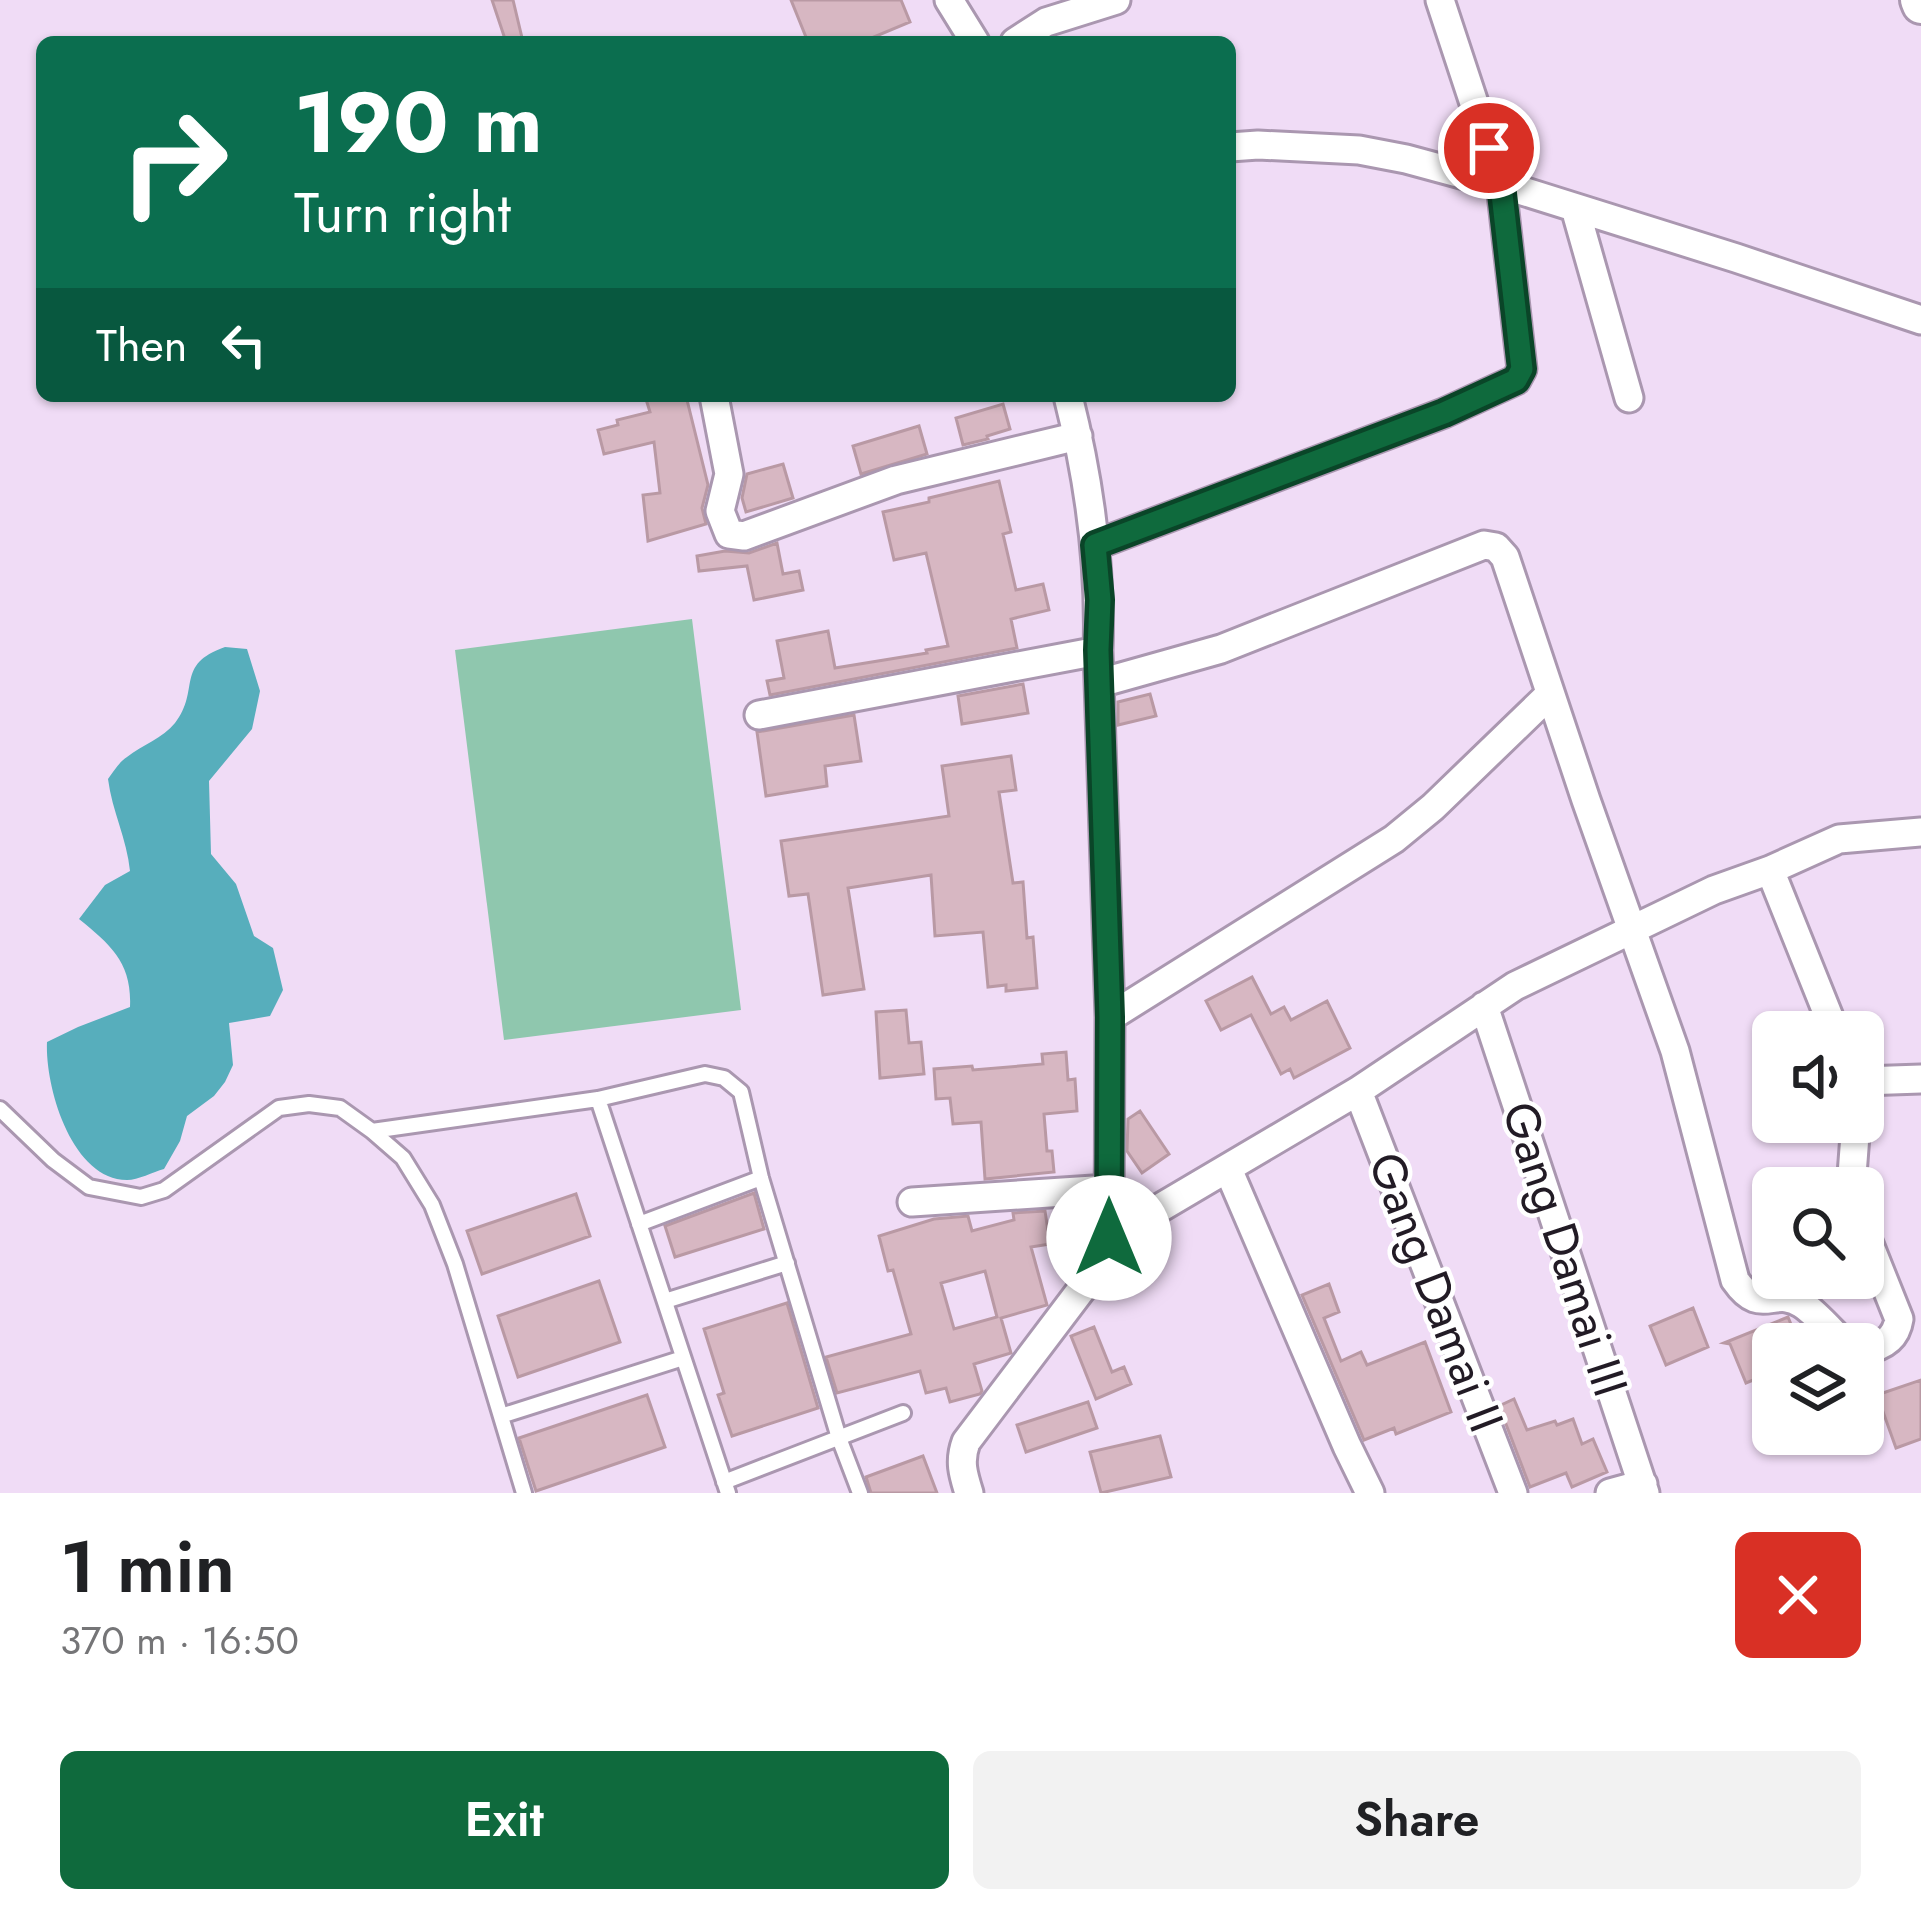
<!DOCTYPE html>
<meta charset="utf-8">
<style>
body{margin:0;font-family:Jost,sans-serif;background:#f2f2f2;color:#202124;height:100vh;display:flex;flex-direction:column;font-size:45px;white-space:nowrap}
*{box-sizing:border-box;margin:0}
p{font-size:39px;color:#757577}
.icon{flex:none;width:66px;height:66px;fill:none;stroke:currentColor;stroke-width:2;stroke-linecap:round;stroke-linejoin:round}
.map{position:relative;height:1493px;overflow:hidden}
.drawer{display:flex;flex-direction:column;background:#fff;flex:1}
.drawer>*{flex:none}
.top-card{position:absolute;left:36px;top:36px;width:1200px;height:366px;border-radius:18px;box-shadow:0 3px 9px #0004;background:#0b6e4f;color:#fff;overflow:hidden}
.tools{position:absolute;left:1752px;top:1011px;display:grid;gap:24px}
.tools a{display:grid;place-items:center;width:132px;height:132px;border-radius:18px;background:#fff;box-shadow:0 3px 9px #0004;font-size:60px}
.pin{position:absolute;display:grid;place-items:center;width:102px;height:102px;color:#fff;margin:-51px;border:6px solid #fff;border-radius:50%;box-shadow:0 3px 12px #0007}
.me{position:absolute;width:132px;margin:-66px;rotate:0deg;stroke-linejoin:round;filter:drop-shadow(0 0 9px #0008)}
.turn{display:flex;align-items:center;gap:42px;height:252px;padding:0 60px;font-size:54px}
.turn .icon{width:156px;height:156px;stroke-width:2.5}
.turn b{display:block;font-size:84px;line-height:102px}
.then{display:flex;align-items:center;height:114px;padding:0 60px;background:#0003;gap:24px;font-size:45px}
.round{display:grid;place-items:center;flex:none;width:126px;height:126px;border-radius:18px;background:#f2f2f2}
.summary{display:flex;align-items:center;justify-content:space-between;height:204px;padding:0 60px}
h1{font-size:72px;font-weight:600;line-height:90px}
.button{display:flex;gap:24px;margin-top:auto;padding:24px 60px}
.button a{flex:1;height:138px;border-radius:18px;background:#0f6a3d;color:#fff;font-size:48px;font-weight:600;line-height:138px;text-align:center}
.button a+a{background:#f2f2f2;color:#202124}
.map>svg:first-child{display:block}
.green{fill:#8fc7ae}
.water{fill:#57aebc}
.building{fill:#d7b7c2;stroke:#b999a4;stroke-width:3;fill-rule:evenodd}
.lines{fill:none;stroke-linecap:round;stroke-linejoin:round}
.service-casing{stroke:#aa97b0;stroke-width:20}
.minor-casing{stroke:#aa97b0;stroke-width:33}
.tertiary-casing{stroke:#aa97b0;stroke-width:42}
.service{stroke:#fff;stroke-width:14}
.minor{stroke:#fff;stroke-width:27}
.tertiary{stroke:#fff;stroke-width:36}
.route-casing{stroke:#0a4528;stroke-width:30}
.route{stroke:#0f6a3d;stroke-width:21}
.labels{text-anchor:middle;dominant-baseline:central;stroke-width:9;stroke-linejoin:round;paint-order:stroke}
.street-label{font-size:48px;fill:#221b25;stroke:#fff}
</style>
<div class="map">
<svg width="1921" height="1493" viewBox="0 0 1921 1493">
<rect width="100%" height="100%" fill="#f0dcf6"/>
<path class="green" d="M692,619L741,1010L504,1040L455,650Z"/>
<path class="water" d="M225,647L247,649L260,691L252,729L209,781L211,854L236,884L254,936L273,948L283,990L270,1016L229,1023L233,1065L225,1082L214,1096L187,1116L180,1141L164,1169C153,1172 138,1180 127,1180C71,1179 45,1086 47,1042L78,1027L130,1007C132,963 111,945 79,919L105,885L130,871C127,839 112,811 108,779C114,771 119,762 127,757C142,745 163,738 175,723C201,690 174,665 225,647Z"/>
<path class="building" d="M492,0H513L523,42H506Z
M791,0H901L910,22L862,42H808Z
M645,396H686L708,485L702,508L706,524L648,541L643,495L660,493L654,442L604,454L598,430L618,425L617,420L650,412Z
M1003,404L1010,429L987,436L988,439L963,445L956,418Z
M919,426L927,454L861,474L853,446Z
M783,464L793,498L746,512L742,498L747,474Z
M999,481L1011,532L1003,534L1016,590L1043,584L1049,610L1011,619L1017,648L770,695L767,681L784,678L777,641L828,631L835,668L927,653L926,650L948,646L926,553L894,560L883,512L929,502V498Z
M777,543L783,574L799,571L803,590L754,600L747,566L699,571L697,556L725,551L749,553Z
M1023,684L1028,713L962,724L958,696Z
M1150,694L1156,716L1118,725V702Z
M854,715L861,761L825,766L827,786L766,796L757,732Z
M1011,756L1016,790L999,792L1013,883L1023,882L1027,938L1033,937L1037,988L1006,991V985L988,987L983,932L935,936L931,875L848,888L864,989L823,995L808,894L789,896L781,841L949,816L942,766Z
M1252,977L1271,1014L1284,1007L1291,1020L1327,1001L1350,1048L1294,1078L1290,1069L1281,1074L1251,1015L1221,1030L1206,1001Z
M906,1010L909,1043L921,1042L924,1074L880,1078L876,1012Z
M1066,1052L1068,1080L1075,1079L1077,1111L1044,1114L1047,1151H1052L1054,1172L985,1179L981,1122L953,1124L950,1098L936,1099L934,1069L972,1066L973,1070L1043,1064L1042,1054Z
M1140,1111L1169,1154L1142,1173L1127,1151L1128,1119Z
M754,1193L764,1229L675,1257L665,1226Z
M576,1194L590,1236L482,1274L467,1231Z
M1045,1211L1050,1244L1031,1247L1047,1305L1001,1318L1011,1353L974,1364L982,1391L980,1394L950,1402L946,1388L926,1393L920,1371L837,1393L826,1357L911,1334L893,1270L888,1271L879,1236L934,1219L968,1216L972,1231L1014,1220L1013,1213ZM985,1271L997,1317L954,1329L941,1283Z
M599,1281L620,1342L518,1377L498,1316Z
M1329,1284L1339,1312L1324,1318L1341,1361L1361,1352L1367,1365L1425,1342L1451,1412L1396,1434L1394,1428L1364,1440L1302,1295Z
M787,1303L818,1408L732,1436L718,1395L724,1393L704,1329Z
M1693,1308L1708,1347L1666,1365L1650,1326Z
M1788,1317L1799,1344H1773V1372L1746,1383L1730,1344L1724,1343Z
M1094,1327L1112,1372L1124,1367L1131,1384L1096,1399L1071,1336Z
M1921,1380V1439L1896,1448L1877,1395Z
M647,1395L665,1447L536,1491L519,1438Z
M1514,1399L1527,1430L1555,1421L1557,1425L1573,1419L1582,1444L1593,1439L1607,1472L1572,1487L1566,1473L1530,1487L1499,1406Z
M1088,1402L1097,1428L1026,1452L1017,1425Z
M1160,1436L1171,1477L1101,1493L1090,1452Z
M923,1456L937,1493H871L866,1477Z"/>
<g class="lines">
<g class="service-casing">
<path id="service" d="M598,1099L728,1493
M0,1109L53,1160L89,1187L141,1197L164,1190L279,1108L309,1104L340,1108L372,1131L403,1158L432,1205L455,1264L524,1493
M372,1131L598,1099L705,1074L724,1078L741,1092L761,1178L839,1438L860,1493
M639,1224L761,1178
M665,1301L787,1263
M501,1416L683,1358
M724,1482L903,1413"/>
</g>
<g class="minor-casing">
<path id="minor" d="M949,0L975,42
M1015,42L1046,22L1116,0
M1230,147L1258,145L1359,150L1406,159L1513,188L1736,258L1921,320
M1575,208L1629,398
M714,396L729,474L720,511L729,534L744,536L896,480L1078,436
M1095,545L1444,413L1516,380L1522,369L1501,185L1440,0
M1100,683L1221,649L1484,545L1496,547L1505,557L1586,800L1675,1051L1735,1280C1761,1318 1773,1285 1802,1304C1817,1314 1831,1331 1844,1344
M759,715L1098,651
M1770,870L1835,1032
M1484,1006L1645,1493
M1110,1017L1394,839L1433,807L1550,694
M1863,1081L1921,1079
M1358,1091L1513,1493
M1228,1169L1347,1446L1370,1493
M1851,1188L1856,1122
M912,1202L1109,1189
M1863,1229L1899,1319C1896,1339 1882,1347 1863,1350
M1109,1238L1358,1091L1515,986L1714,890L1770,870L1839,839L1921,832
M969,1493C963,1474 959,1461 966,1442L1084,1286L1099,1264L1109,1238L1110,1017L1098,651C1101,565 1089,479 1068,396
M1610,1493L1643,1484"/>
</g>
<g class="tertiary-casing">
<path id="tertiary" d="M1919,0L1921,5"/>
</g>
<use href="#service" class="service"/>
<use href="#minor" class="minor"/>
<use href="#tertiary" class="tertiary"/>
</g>
<g class="lines">
<g class="route-casing">
<path id="route" d="M1109,1238L1110,1017L1098,650L1100,600L1095,545L1444,413L1516,380L1522,369L1501,185L1489,148"/>
</g>
<use href="#route" class="route"/>
</g>
<g class="labels">
<g class="street-label">
<text transform="translate(1565 1249) rotate(72)">Gang Damai III</text>
<text transform="translate(1436 1292) rotate(69)">Gang Damai II</text>
</g>
</g>
</svg>
<div class="tools">
<a><svg class="icon" aria-label="sound" viewBox="0 0 24 24"><path d="M4 9h4l5-4v14l-5-4H4zM17 9q2 3 0 6"/></svg></a>
<a><svg class="icon" aria-label="search" viewBox="0 0 24 24"><circle cx="10" cy="10" r="6"/><path d="M15 15l6 6"/></svg></a>
<a><svg class="icon" aria-label="layers" viewBox="0 0 24 24"><path d="M12 4l9 5-9 5-9-5zM3 14l9 5 9-5"/></svg></a>
</div>
<div class="pin" style="left:1489px;top:148px;background:#d93025"><svg class="icon" aria-label="arrive" viewBox="0 0 24 24"><path d="M6 21V4h12l-3 4 3 4H6"/></svg></div>
<svg class="me" style="left:1109px;top:1238px" viewBox="-20 -20 40 40"><circle r="19" fill="#fff"/><path d="M0-13L10 11 0 6-10 11z" fill="#0f6a3d"/></svg>
<div class="top-card">
<div class="turn"><svg class="icon" aria-label="right" viewBox="0 0 24 24"><path d="M7 20v-9h11M14 6l5 5-5 5"/></svg><div><b>190 m</b>Turn right</div></div>
<div class="then">Then<svg class="icon" aria-label="left" viewBox="0 0 24 24"><path d="M17 20v-9H6M10 6l-5 5 5 5"/></svg></div>
</div>
</div>
<section class="drawer">
<div class="summary"><div><h1>1 min</h1><p>370 m · 16:50</p></div><a class="round" style="background:#d93025;color:#fff"><svg class="icon" aria-label="close" viewBox="0 0 24 24"><path d="M6 6l12 12M18 6L6 18"/></svg></a></div>
<div class="button"><a>Exit</a><a>Share</a></div>
</section>
